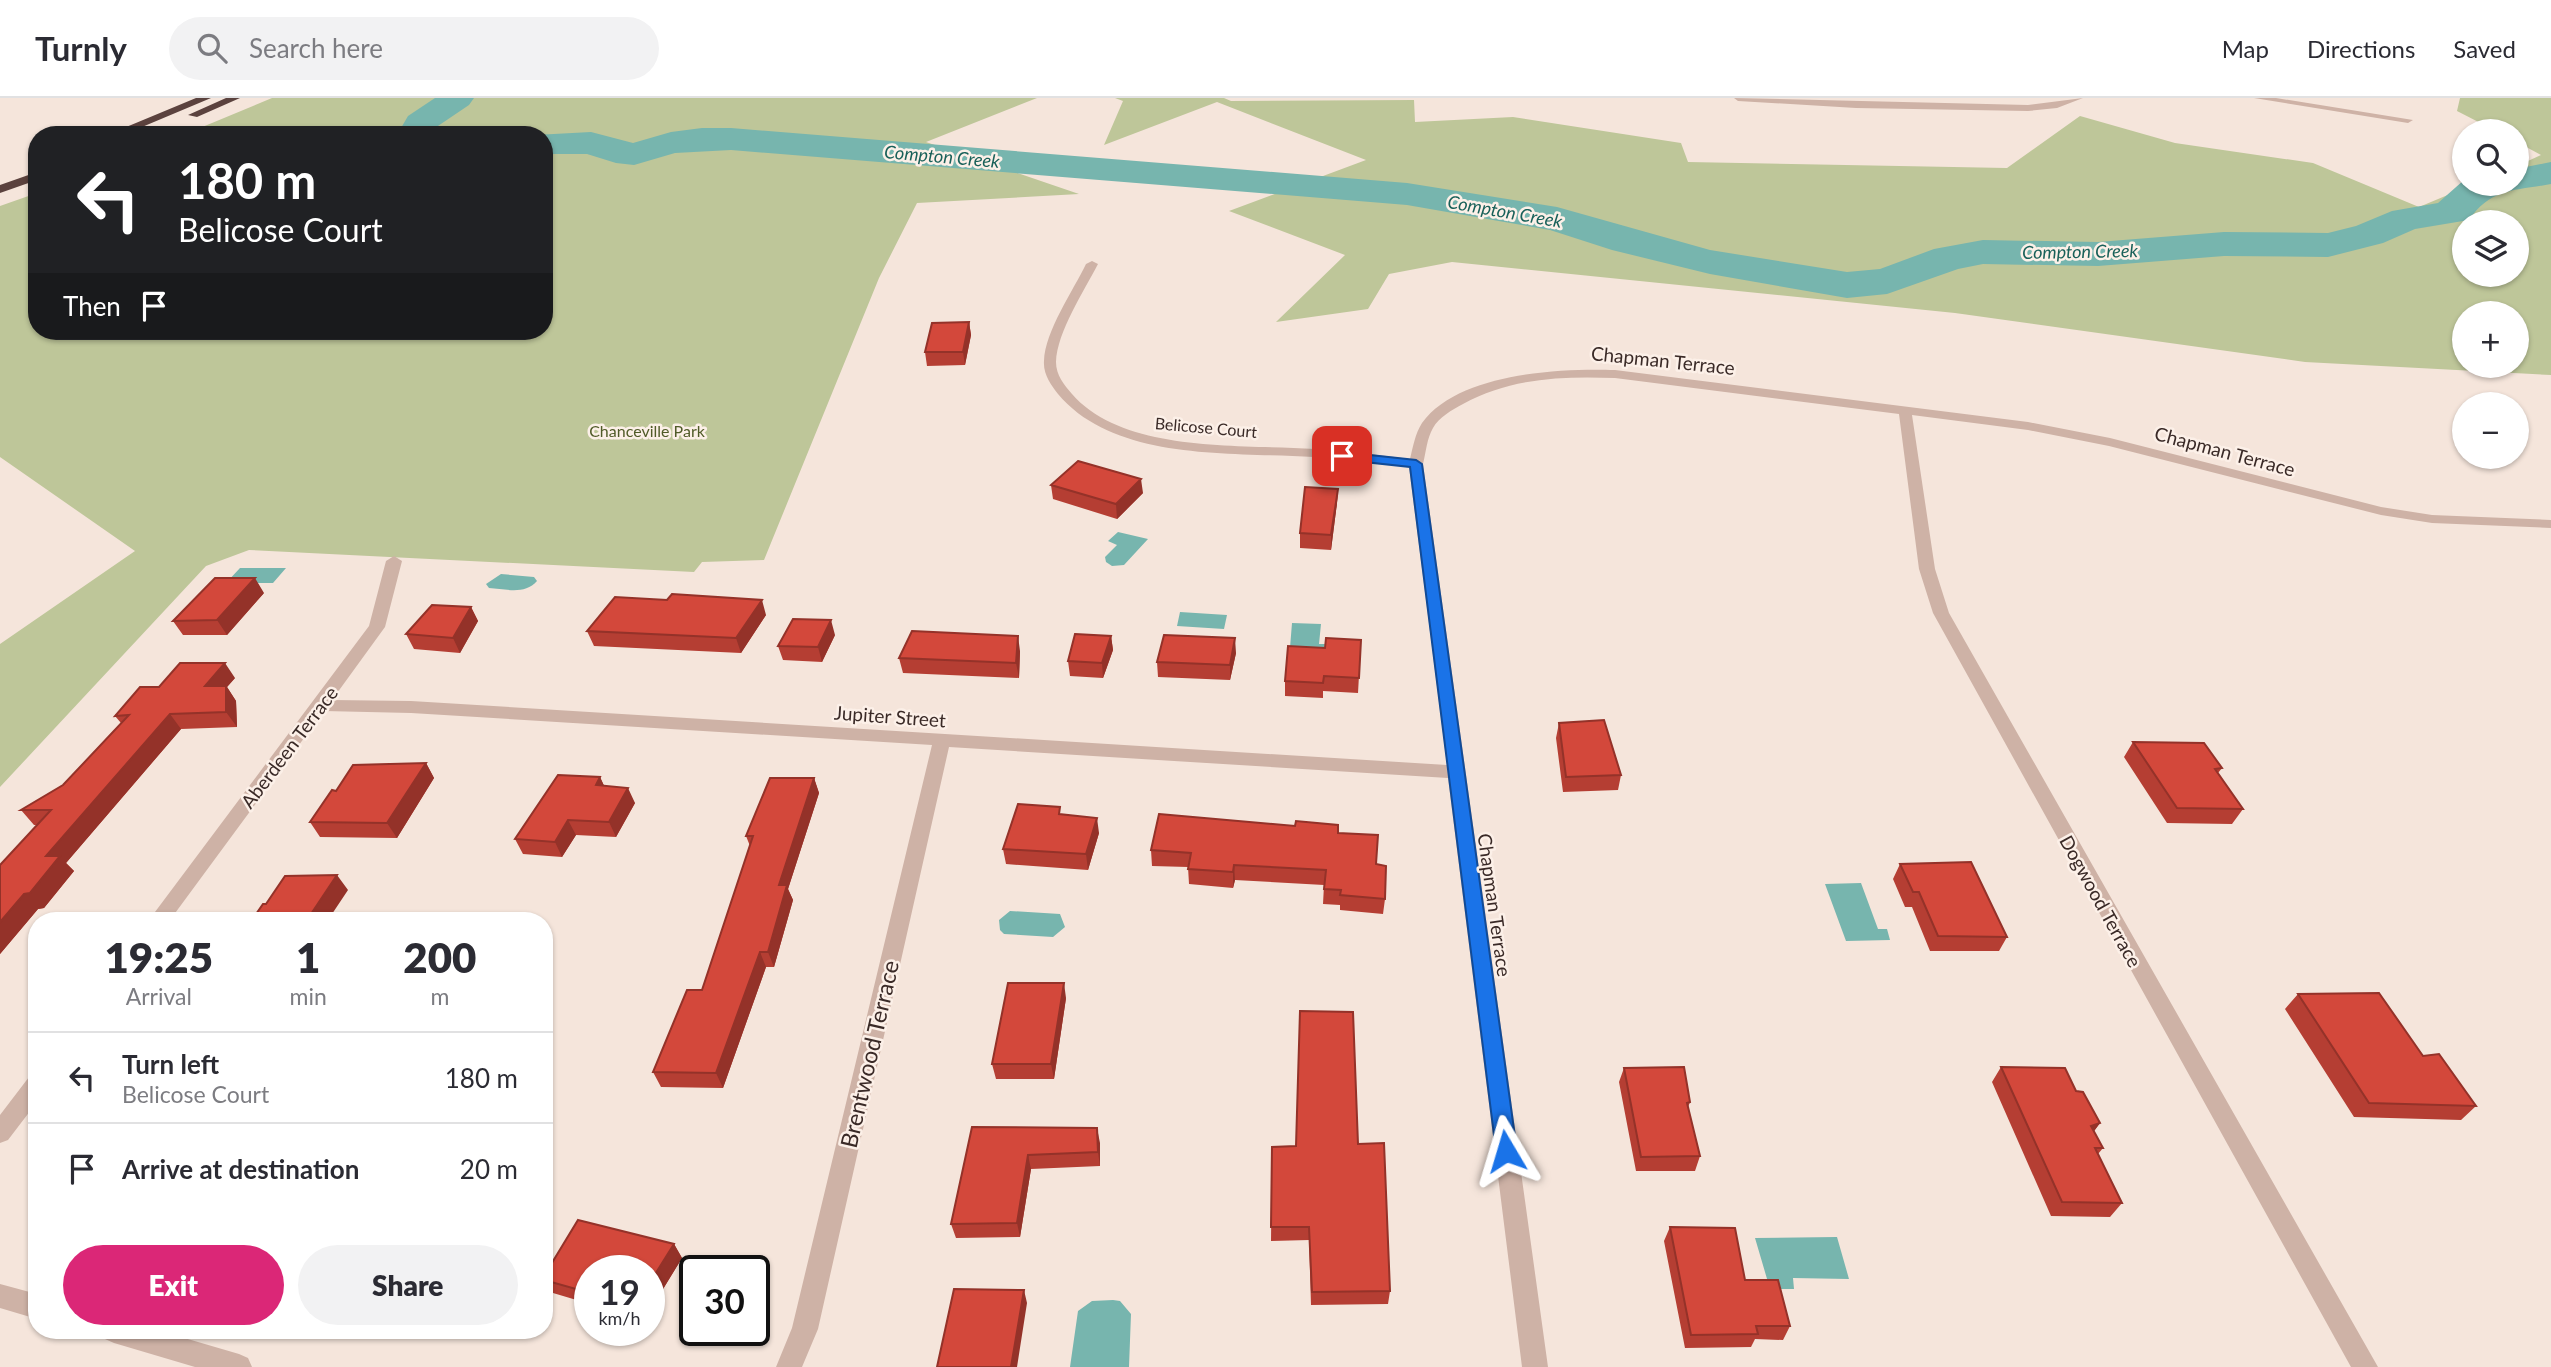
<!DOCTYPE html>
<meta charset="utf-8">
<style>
body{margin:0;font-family:Lato,sans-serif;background:#f2f2f3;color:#2b2b33;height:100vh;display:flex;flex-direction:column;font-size:26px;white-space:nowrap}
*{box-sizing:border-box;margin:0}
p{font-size:23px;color:#7c7c81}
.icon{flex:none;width:38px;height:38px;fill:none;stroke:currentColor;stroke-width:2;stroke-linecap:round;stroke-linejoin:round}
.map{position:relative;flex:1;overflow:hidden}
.side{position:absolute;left:28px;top:814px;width:525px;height:427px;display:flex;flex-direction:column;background:#fff;border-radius:28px;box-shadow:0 2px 5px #0004}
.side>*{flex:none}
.top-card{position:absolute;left:28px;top:28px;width:525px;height:214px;border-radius:28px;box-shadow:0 2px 5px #0004;background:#202124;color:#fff;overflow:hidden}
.tools{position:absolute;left:2452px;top:21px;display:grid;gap:14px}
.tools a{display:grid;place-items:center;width:77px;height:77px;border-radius:50%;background:#fff;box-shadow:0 2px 5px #0004;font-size:35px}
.speed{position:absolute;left:574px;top:1157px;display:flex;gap:14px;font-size:35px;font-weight:700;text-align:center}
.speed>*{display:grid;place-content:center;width:91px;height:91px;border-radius:50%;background:#fff;box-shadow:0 2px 5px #0004;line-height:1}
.speed small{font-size:18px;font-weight:400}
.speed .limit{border:4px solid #111;border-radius:10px;background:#fff;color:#111}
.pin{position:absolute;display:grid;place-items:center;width:60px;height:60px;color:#fff;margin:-30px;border-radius:14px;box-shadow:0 4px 10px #0006}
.me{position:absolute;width:77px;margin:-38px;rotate:353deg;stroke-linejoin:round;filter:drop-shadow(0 0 5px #0008)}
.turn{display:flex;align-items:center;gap:24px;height:147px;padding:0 35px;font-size:32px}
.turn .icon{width:91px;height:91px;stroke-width:2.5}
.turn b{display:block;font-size:49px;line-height:60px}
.then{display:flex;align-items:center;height:66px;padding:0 35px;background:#0003;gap:14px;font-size:26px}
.eta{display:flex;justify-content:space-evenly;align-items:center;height:119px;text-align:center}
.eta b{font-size:42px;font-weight:800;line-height:49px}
.cta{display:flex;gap:14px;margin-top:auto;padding:14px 35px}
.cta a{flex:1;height:80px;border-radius:42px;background:#db2777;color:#fff;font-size:28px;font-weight:800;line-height:80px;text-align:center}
.cta a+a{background:#f2f2f3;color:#2b2b33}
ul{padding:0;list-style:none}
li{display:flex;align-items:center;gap:21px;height:91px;padding:0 35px;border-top:2px solid #e1e1e2}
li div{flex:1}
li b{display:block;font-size:26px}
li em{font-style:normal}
header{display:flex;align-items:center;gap:42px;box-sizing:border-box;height:98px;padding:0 35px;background:#fff;border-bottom:2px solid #e1e1e2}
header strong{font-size:33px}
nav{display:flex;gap:38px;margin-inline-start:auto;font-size:24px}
.search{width:490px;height:63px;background:#f2f2f3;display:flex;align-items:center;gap:18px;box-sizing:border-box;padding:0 24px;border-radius:38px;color:#7c7c81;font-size:26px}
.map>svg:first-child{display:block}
.green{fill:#bec699;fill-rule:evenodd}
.water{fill:#77b5ae}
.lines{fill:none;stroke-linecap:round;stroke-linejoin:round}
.river{fill:#77b5ae;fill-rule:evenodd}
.minor{fill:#ceb2a6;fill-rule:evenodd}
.highway{fill:#5b423e;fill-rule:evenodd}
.wall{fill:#b53e33}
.shaded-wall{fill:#943229}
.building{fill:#d3483b;stroke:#943229;stroke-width:2}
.route{fill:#1a73e8;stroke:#114b97;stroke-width:2}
.labels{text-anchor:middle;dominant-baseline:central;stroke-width:5;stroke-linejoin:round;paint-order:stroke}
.far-street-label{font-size:16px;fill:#3a2a27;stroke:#fcf0e8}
.far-park-label{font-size:16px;fill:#505b28;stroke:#fcf0e8}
.far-water-label{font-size:18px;font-style:italic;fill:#186059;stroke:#fcf0e8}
.street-label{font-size:19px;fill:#3a2a27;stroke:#fcf0e8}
.near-street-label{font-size:23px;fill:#3a2a27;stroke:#fcf0e8}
</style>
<header>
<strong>Turnly</strong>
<div class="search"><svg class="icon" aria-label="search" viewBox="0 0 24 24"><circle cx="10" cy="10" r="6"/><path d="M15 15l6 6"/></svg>Search here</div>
<nav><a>Map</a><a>Directions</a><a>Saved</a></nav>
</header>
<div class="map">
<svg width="2551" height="1269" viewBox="0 0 2551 1269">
<rect width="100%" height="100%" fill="#f5e5db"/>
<path class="green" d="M272,0H1037L926,44L1079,96L917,105L879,180L764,462L702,464L694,474L249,452L206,468L0,689V546L135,453L0,359V108L37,95V233H544V37H183Z
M1115,0H1224L1231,3L1414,2L1415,24L1513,19L1681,45L1688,64L2007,70L2080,18L2175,45L2313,65L2419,109L2474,86H2516L2517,68L2541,57L2517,44L2516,33H2496L2457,13L2460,0H2551V277L2305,264L1955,215L1452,164L1389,176L1368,211L1276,224L1345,157L1229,113L1366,62L1217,4L1104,47L1123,3ZM2516,124V177H2464V124ZM2516,215V268H2464V215Z"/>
<path class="water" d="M1118,434L1148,441L1124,467L1112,468L1106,464L1105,459L1117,447L1108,443Z
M240,470H286L273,485H226Z
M501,476L534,479L537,483C525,497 506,491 489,490L486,486Z
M1180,514L1227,517L1224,531L1177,528Z
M1292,525L1321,526L1319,546H1325L1324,552L1290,550Z
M1861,785L1878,831H1887L1890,842L1846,843L1825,786Z
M1010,813L1060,816L1065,829L1053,839L1004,836L1000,832L999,822Z
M1837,1139L1849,1181L1793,1180L1794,1191H1770L1755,1140Z
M1113,1202L1120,1203L1131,1216L1129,1269H1070L1078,1213L1092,1203Z"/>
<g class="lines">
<path class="river" d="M435,0H474L469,7L432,32L434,37H397L408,18Z
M702,30H731L1407,85L1557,109L1710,152L1847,174L1880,171L1934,151L1983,142L2098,144L2224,134L2328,135L2356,128L2392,113L2438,105L2464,82V86H2516V71L2551,64V86C2514,93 2491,90 2469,122L2415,131L2383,145L2328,159L2224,158L2098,168L1983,166L1958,171L1887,196L1847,200L1710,176L1612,152L1550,132L1407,107L731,52L675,55L634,67L616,65L587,56H544V37H535L591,34L633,45L671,34Z"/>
<path class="minor" d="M1734,0L2028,7L2083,0L2057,10L2028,13L1856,10L1738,3Z
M2254,0H2276L2413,22L2408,25Z
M1092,163L1098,166C1084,193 1057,234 1056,264C1056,277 1064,287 1072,296C1124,356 1243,346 1315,351C1347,353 1379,357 1410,361C1413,349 1415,336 1422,325C1458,275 1560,270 1615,272L2028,324L2110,340L2381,409L2432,417L2551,422V430L2432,425L2381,417L2109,348L2028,332L1912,317L1935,471L1949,515L2378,1269H2351L1933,515L1919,471L1899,316L1615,280C1562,278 1510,280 1463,306C1452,312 1439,319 1433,330C1427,340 1426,354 1423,366L1548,1269H1522L1448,680L949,649L818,1231L802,1269H776L792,1230L932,647L411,615L324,613L170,822H149L369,528L386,463L394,458L402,463L385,529L332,602L411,603L1447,667L1409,369C1378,366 1346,361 1314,359C1233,354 1115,364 1058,296C1051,287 1043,276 1044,263C1045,233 1073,193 1086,166Z
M37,976V1004L8,1042L0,1045V1017L29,979Z
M0,1186L37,1196V1221L0,1210Z
M101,1232H157L239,1256L248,1260L252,1269H195L114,1245L105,1241Z"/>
<path class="highway" d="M196,0H211L123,37H107Z
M226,0H240L197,19L188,17Z
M37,74V82L0,95V87Z"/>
</g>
<path class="wall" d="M969,224L971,237L965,267L927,268L925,254Z
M1051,387L1143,395L1117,421L1053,401Z
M1338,391L1337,405L1331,452L1300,450V435Z
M264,495L227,537H183L173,523Z
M471,509L478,523L460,555L414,551L406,536Z
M766,517L741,555L594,548L587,533Z
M835,537L822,564L783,562L778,548Z
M1111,538L1113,552L1103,580L1070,578L1068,563Z
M1361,542L1358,595L1323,593V600L1285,598V583L1325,550Z
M1020,553L1019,580L903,575L899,560Z
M1236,555L1230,582L1158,579L1157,564Z
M235,580L227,589L236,603L237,629L181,631L66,765L74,773L44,810L38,811L0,856V767L37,727H34L21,712L63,687L121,625L115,618L159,589Z
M1559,625L1621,677L1618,692L1563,694L1556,640Z
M2133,644L2222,670L2218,675L2243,711L2232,726L2167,725L2124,659Z
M426,665L434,680L397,740L320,739L310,724Z
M600,679L604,688L635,705L616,739L576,737L562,759L523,756L515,741Z
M814,680L819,695L788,791L793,802L774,869H766L723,990L661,989L653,974L702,892L750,748L746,738Z
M1061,717L1099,735L1088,772L1006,766L1003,751Z
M1151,752L1376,766L1385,801L1383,816L1340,812V807L1323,806L1324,787L1235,782L1233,790L1189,786L1188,769L1152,768Z
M1900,766L2007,839L1999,853H1930L1912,809H1905L1893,781Z
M2298,896L2476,1008L2461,1022L2354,1019L2285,911Z
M1066,900L1054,981H996L992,966Z
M2001,969L2076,993L2100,1025L2094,1033L2103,1050L2098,1056L2122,1105L2110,1119L2051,1118L1992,984Z
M1624,970L1690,1004L1688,1009L1700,1058L1695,1073H1636L1619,984Z
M972,1029L1100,1045V1068L1031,1071L1020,1139L956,1140L951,1126Z
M1358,1046L1390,1193L1388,1206L1311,1207L1309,1142L1271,1143L1272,1049Z
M1670,1129L1745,1182L1790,1228L1783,1242L1755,1241L1751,1249L1685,1250L1664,1143Z
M674,1146L682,1160L649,1214V1172H590V1206L553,1195L544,1184V1178Z"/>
<path class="shaded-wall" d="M969,224L971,237L965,267L963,254Z
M1141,381L1143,395L1117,421L1116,406Z
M1338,391L1337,405L1331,452V437Z
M255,480L264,495L227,537L217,522Z
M762,502L766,517L741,555L736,540Z
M471,509L478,523L460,555L453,540Z
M831,522L835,537L822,564L818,549Z
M1018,538L1020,553L1019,580L1016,565Z
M1111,538L1113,552L1103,580L1102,565Z
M1235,540L1236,555L1230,582V567Z
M225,565L235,580L227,589L236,603L237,629L226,614L205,588Z
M170,616L181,631L66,765L74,773L44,810L38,811L0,856V824L46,758Z
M426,665L434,680L397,740L387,725Z
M600,679L607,694L596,687Z
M814,680L819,695L788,791L793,802L774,869L768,854L779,787Z
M628,690L635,705L616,739L609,724Z
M1097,720L1099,735L1088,772L1086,756Z
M568,722L576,737L562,759L555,744Z
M1234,767L1235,782L1233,790V774Z
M337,777L348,792L328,822H307Z
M760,854L766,869L723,990L716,975Z
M1064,885L1066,900L1054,981L1051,966Z
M2100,1025L2089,1040L2091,1028Z
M1097,1030L1100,1045V1068L1098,1054Z
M1028,1057L1031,1071L1020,1139L1017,1125Z
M674,1146L682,1160L649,1214V1186Z
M1024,1192L1027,1205L1017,1269H1011Z"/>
<path class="building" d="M969,224L963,254H925L932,225Z
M1078,363L1141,381L1116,406L1051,387Z
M1305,389L1338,391L1331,437L1300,435Z
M215,480H255L217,522L173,523Z
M672,496L762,502L736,540L587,533L615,499L667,502Z
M432,507L471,509L453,540L406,536Z
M793,521L831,522L818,549L778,548Z
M912,533L1018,538L1016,565L899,560Z
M1075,536L1111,538L1102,565L1068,563Z
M1164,537L1235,540L1230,567L1157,564Z
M1326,540L1361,542L1359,580L1324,578L1323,585L1285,583L1288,548L1325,550Z
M180,565H225L205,588H226V614L170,616L46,758H60L30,795L24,796L0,824V767L51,712H21L63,687L129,617L115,618L140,589H159Z
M1604,622L1621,677L1566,679L1559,625Z
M2133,644L2204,645L2222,670L2215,671L2243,711L2177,710Z
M426,665L387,725L310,724L332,692L336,693L353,667Z
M558,677L600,679L596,687L628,690L609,724L568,722L555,744L515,741Z
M770,680H814L779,787H787L768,854H760L716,975L653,974L687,892H702L753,738H746Z
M1018,706L1060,709L1059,716L1097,720L1086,756L1003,751Z
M1159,716L1295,728L1296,723L1338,727V735L1378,737L1376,766L1386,768L1385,801L1340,797L1341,792L1324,791L1326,772L1234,767L1233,774L1188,771L1191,755L1151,752Z
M1971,764L2007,839L1938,838L1919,794H1913L1900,766Z
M337,777L307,822H252L263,806H266L285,778Z
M1008,885H1064L1051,966H992Z
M2379,895L2423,958L2439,956L2476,1008L2369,1005L2298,896Z
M1300,913L1353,914L1358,1046L1384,1045L1390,1193L1312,1194L1309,1129H1271L1272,1049L1296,1048Z
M1684,969L1690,1004L1687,1005L1700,1058L1641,1059L1624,970Z
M2001,969L2065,970L2076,993L2083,994L2100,1025L2091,1028L2103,1050H2095L2122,1105L2062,1104Z
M972,1029L1097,1030L1098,1054L1028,1057L1017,1125L951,1126Z
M578,1122L674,1146L649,1186V1172H590V1195L544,1182V1178Z
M1670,1129L1735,1130L1745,1182H1778L1790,1228H1756L1758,1236L1691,1237Z
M954,1191L1024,1192L1011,1269H937Z"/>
<path class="route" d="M1342,354L1416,362L1422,366L1517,1053L1514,1060L1506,1062L1499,1060L1496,1053L1410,369L1337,361V355Z"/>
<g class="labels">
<g class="far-street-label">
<text transform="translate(1206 329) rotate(5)">Belicose Court</text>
</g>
<g class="far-park-label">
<text x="647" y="332">Chanceville Park</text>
</g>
<g class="far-water-label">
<text transform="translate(942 58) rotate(5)">Compton Creek</text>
<text transform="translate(1505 113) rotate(10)">Compton Creek</text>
<text transform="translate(2080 153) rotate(-1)">Compton Creek</text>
</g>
<g class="street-label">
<text transform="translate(1663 262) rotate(6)">Chapman Terrace</text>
<text transform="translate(2225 353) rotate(15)">Chapman Terrace</text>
<text transform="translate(890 618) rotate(4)">Jupiter Street</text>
<text transform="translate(289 649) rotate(-53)">Aberdeen Terrace</text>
<text transform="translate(2101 803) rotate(61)">Dogwood Terrace</text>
<text transform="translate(1495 807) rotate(82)">Chapman Terrace</text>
</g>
<g class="near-street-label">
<text transform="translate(869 956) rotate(-77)">Brentwood Terrace</text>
</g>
</g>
</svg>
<div class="tools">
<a><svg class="icon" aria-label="search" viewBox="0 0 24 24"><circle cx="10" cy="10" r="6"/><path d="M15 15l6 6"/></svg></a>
<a><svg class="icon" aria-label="layers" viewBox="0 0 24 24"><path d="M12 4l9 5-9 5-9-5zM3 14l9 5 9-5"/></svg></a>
<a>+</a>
<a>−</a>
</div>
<div class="speed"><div>19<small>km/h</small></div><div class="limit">30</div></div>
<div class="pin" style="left:1342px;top:358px;background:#d93025"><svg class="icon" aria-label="arrive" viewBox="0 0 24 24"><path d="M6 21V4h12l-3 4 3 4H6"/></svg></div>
<svg class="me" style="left:1506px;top:1053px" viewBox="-20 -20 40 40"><path d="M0-17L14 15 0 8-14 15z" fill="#1a73e8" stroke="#fff" stroke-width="4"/></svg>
<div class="top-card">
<div class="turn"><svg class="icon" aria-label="left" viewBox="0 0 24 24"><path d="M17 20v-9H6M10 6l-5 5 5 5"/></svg><div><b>180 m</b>Belicose Court</div></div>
<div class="then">Then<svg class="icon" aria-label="arrive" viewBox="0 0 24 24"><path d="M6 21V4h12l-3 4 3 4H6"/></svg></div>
</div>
<section class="side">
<div class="eta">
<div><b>19:25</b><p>Arrival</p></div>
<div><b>1</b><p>min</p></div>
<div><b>200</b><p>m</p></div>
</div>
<ul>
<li><svg class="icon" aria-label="left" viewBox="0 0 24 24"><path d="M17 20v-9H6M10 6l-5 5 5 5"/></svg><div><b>Turn left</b><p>Belicose Court</p></div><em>180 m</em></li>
<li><svg class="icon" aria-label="arrive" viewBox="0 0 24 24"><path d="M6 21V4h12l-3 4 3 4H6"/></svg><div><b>Arrive at destination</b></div><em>20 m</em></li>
</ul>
<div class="cta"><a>Exit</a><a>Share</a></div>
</section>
</div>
